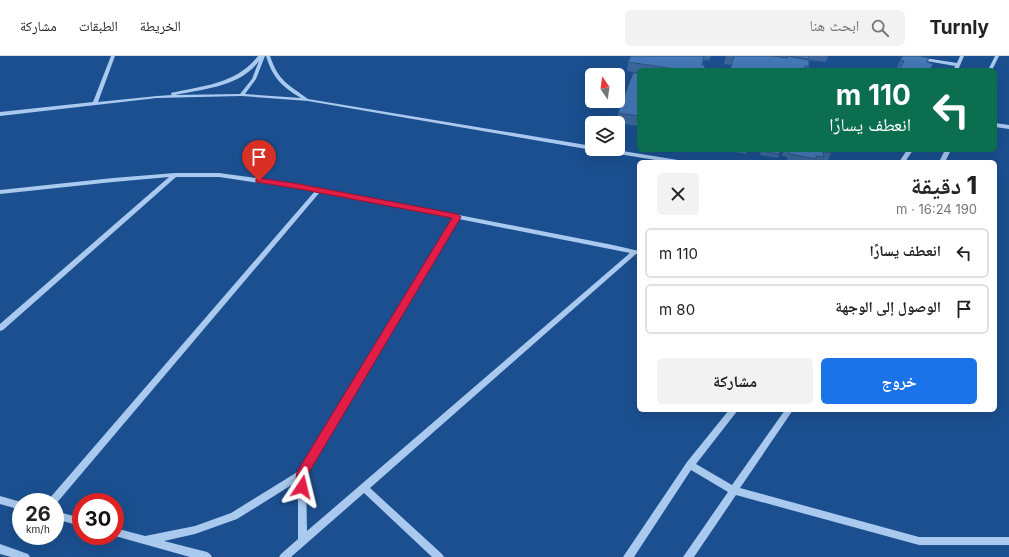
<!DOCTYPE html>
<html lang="ar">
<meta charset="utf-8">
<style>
body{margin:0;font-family:Inter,"Noto Naskh Arabic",sans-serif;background:#f2f2f2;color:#222;direction:rtl;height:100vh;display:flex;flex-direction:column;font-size:15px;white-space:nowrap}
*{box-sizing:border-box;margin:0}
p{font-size:13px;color:#767676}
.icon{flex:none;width:22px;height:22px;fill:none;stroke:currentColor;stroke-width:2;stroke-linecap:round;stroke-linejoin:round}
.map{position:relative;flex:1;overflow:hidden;direction:ltr}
.side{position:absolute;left:637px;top:104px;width:360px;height:252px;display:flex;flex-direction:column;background:#fff;border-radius:6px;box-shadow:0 4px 16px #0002;direction:rtl}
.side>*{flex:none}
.hud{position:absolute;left:637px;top:12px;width:360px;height:84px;border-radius:6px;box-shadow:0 4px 16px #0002;direction:rtl;background:#0b6e4f;color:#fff;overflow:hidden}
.needle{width:26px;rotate:347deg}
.controls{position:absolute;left:585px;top:12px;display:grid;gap:8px}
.controls a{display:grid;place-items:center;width:40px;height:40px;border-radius:6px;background:#fff;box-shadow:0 4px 16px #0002;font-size:20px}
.speed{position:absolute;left:12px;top:437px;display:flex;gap:8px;font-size:20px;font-weight:700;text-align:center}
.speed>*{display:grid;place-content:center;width:52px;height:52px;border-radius:50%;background:#fff;box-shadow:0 4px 16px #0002;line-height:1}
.speed small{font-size:10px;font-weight:400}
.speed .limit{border:6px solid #d22;background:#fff;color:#111}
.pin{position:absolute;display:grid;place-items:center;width:34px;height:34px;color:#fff;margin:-41px -17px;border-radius:50% 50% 50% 0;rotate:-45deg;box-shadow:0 0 4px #0007}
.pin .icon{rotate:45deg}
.me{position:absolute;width:44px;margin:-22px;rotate:10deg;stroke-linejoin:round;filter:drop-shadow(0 0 3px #0008)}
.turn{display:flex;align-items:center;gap:14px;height:84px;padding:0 20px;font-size:18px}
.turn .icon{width:52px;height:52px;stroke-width:2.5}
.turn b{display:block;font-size:28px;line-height:34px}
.round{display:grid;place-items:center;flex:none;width:42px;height:42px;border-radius:6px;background:#f2f2f2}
.summary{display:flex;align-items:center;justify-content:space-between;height:68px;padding:0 20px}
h1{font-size:24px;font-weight:800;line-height:30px}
.primary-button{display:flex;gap:8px;margin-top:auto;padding:8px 20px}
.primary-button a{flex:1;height:46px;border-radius:6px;background:#1a73e8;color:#fff;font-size:16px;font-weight:800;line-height:46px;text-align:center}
.primary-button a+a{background:#f2f2f2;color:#222}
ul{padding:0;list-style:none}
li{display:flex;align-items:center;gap:12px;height:50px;margin:0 8px 6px;padding:0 12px;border:2px solid #e0e0e0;border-radius:6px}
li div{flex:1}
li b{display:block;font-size:15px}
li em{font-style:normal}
header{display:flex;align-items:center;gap:24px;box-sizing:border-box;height:56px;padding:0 20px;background:#fff;border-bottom:1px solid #e0e0e0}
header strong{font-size:19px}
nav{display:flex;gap:22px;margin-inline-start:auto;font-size:14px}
.search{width:280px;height:36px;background:#f2f2f2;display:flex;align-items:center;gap:10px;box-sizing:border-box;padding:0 14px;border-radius:6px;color:#767676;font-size:15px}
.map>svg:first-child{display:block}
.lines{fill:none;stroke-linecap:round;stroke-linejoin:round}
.minor{fill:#a9c9ee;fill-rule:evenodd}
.wall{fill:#3a679d}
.building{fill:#4478b7;stroke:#305480}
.route{fill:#e11d48;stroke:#92132f}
</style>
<header>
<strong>Turnly</strong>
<div class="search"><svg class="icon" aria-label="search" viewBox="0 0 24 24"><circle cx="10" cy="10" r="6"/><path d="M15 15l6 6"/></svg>ابحث هنا</div>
<nav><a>الخريطة</a><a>الطبقات</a><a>مشاركة</a></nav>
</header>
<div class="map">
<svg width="1009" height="501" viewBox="0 0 1009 501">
<rect width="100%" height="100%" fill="#1b4f8f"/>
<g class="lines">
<path class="minor" d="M111,0H115L98,46L157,40L172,39L171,38V37C202,30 237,28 258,0H265L256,23L245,38L301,42C281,30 273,22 266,0H270C279,26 287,27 308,43L592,90V93H594L592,94L308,45L241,40L157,42L0,60V56L93,46ZM259,5L252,23L240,38L175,39C203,33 240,31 259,5Z
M902,0H912L957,7L960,0H964L958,14H954L955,10L904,1Z
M995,0H999L992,14H988Z
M995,67L1009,69V73L995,71Z
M597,93H610L678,104L681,106H668L600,95Z
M907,94H913L905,106H899Z
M945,94H951L945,106H939Z
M175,117H219L299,128L613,189L639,195V199L636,198L370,432L442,498L444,501H432L364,437L291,501H279L281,498L298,483V425L237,463L195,478L164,485L207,496L210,498L212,501H190L115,480H114H115V472L145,480L195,470L231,457L299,415L453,162L320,136L55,449V446H48L49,443L315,135L219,121H176L3,274L0,275V268L169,121L113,126L0,138V134L113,122ZM459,163L630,197L307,475L306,419Z
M729,354H738L696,408L732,429L785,354H793L740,432L919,481H1009V489H919L736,439L694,501H683L728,436L691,414L634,501H623L687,406Z
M0,440L21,446V454L0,448Z
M55,455L81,462V470L55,463Z
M0,488L28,498L30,501H11L0,498Z"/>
</g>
<path class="wall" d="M631,0H711L709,5L704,4L702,9H705L704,14H639V17L627,15L628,6Z
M726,0H828L826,6L809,4V11L808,14H726H730L731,9L724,8Z
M900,4L927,6L931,14H896Z
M639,17V70L616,67L618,57Z
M724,94H747L746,98Z
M761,94H781L778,102L760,99Z
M783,94H830L831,97L828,105L823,104L822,106H787V101L782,100Z"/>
<path class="building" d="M631,0H704L702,9H705L704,14H683L628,6Z
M734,0H774L787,2V0L809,4V11L805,10L804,14H726V13L730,14Z
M774,0H809V3L787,0L786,2Z
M903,0H920L929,2L927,6L933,8L930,14H899L904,5L900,4Z
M633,17H639V60L618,57Z
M761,94H781L779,98L761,95Z
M789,94H830L831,97L823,96L824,101L816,100V103L789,98Z"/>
<path class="route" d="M259,122L299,128L457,158L461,161L308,418V431L306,435L302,436L298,435C296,429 295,420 298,414L452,162L299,133L256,126V123Z"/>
</svg>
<div class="controls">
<a><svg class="needle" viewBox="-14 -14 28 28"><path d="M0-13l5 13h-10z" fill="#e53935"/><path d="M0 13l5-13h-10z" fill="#767676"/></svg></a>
<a><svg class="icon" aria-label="layers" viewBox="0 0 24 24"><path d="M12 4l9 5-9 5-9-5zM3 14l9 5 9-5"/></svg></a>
</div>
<div class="speed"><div>26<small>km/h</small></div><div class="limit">30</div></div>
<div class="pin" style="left:259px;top:125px;background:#d93025"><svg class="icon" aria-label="arrive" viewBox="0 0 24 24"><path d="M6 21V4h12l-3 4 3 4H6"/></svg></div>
<svg class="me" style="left:302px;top:431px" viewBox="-20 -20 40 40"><path d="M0-17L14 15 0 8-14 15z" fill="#e11d48" stroke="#fff" stroke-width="4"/></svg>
<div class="hud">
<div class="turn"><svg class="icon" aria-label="left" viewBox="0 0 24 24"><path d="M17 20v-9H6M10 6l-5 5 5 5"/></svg><div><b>110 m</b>انعطف يسارًا</div></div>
</div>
<section class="side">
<div class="summary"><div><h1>1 دقيقة</h1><p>190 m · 16:24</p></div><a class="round"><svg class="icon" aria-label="close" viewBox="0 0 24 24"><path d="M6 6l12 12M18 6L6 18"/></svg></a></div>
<ul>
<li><svg class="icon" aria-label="left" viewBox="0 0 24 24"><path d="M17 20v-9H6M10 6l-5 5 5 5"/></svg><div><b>انعطف يسارًا</b></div><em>110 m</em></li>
<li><svg class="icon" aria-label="arrive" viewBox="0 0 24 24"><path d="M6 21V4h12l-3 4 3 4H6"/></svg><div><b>الوصول إلى الوجهة</b></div><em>80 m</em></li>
</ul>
<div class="primary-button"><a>خروج</a><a>مشاركة</a></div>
</section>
</div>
